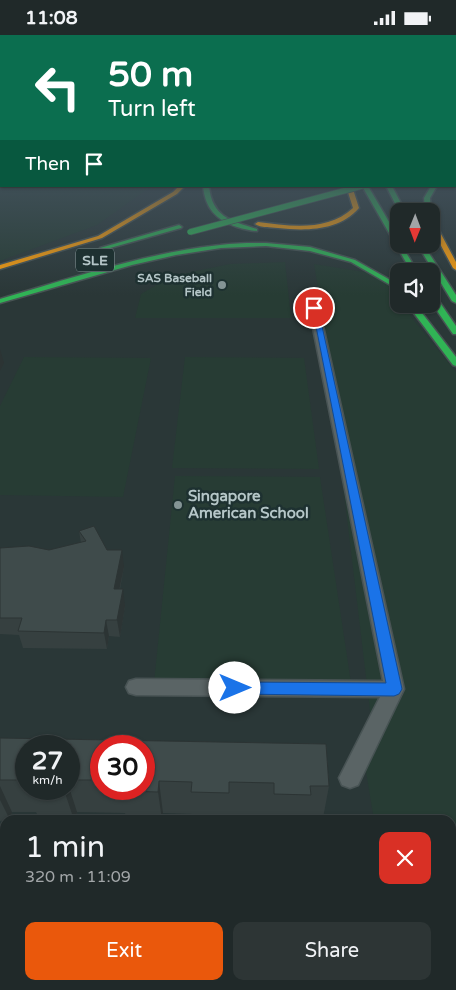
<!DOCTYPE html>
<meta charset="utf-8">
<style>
body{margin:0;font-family:"Varela Round",sans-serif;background:#2d3535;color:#f1f3f6;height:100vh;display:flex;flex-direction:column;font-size:19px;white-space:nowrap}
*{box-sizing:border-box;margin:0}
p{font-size:16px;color:#a2a6a8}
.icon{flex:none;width:28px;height:28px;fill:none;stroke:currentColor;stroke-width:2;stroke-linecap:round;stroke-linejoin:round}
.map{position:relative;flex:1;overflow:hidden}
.drawer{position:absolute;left:0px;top:780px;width:456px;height:175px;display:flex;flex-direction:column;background:#202929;border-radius:15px 15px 0 0;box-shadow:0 1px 4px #0004,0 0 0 1px #3d4546}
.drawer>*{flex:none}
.hud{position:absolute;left:0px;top:0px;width:456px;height:152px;box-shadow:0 1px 4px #0004,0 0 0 1px #3d4546;background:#0b6e4f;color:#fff;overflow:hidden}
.needle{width:32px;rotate:181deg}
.controls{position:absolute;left:390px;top:168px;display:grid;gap:10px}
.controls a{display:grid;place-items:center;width:50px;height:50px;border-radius:10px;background:#202929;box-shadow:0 1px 4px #0004,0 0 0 1px #3d4546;font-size:25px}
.speed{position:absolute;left:15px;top:700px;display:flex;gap:10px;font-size:25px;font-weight:700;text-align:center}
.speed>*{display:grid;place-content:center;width:65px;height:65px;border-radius:50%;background:#202929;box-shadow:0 1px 4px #0004,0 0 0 1px #3d4546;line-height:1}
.speed small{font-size:12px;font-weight:400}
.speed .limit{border:8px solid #d22;background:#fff;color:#111}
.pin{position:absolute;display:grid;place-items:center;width:42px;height:42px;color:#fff;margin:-21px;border:2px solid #fff;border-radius:50%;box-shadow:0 1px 5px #0007}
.me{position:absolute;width:55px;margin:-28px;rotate:90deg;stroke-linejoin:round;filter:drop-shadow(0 0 4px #0008)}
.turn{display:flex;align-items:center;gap:18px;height:105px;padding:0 25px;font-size:22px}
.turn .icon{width:65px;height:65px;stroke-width:2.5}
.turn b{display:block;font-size:35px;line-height:42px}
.then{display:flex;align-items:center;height:48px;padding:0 25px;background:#0003;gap:10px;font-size:19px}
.round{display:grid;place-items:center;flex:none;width:52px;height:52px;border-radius:10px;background:#2d3535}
.overview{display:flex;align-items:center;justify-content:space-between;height:85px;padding:0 25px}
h1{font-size:30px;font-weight:600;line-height:38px}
.primary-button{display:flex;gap:10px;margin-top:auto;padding:10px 25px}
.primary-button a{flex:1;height:58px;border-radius:10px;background:#ea580c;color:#fff;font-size:20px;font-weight:600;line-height:58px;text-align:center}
.primary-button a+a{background:#2d3535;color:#f1f3f6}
.status{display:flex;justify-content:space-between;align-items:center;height:35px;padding:0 25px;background:#202929;direction:ltr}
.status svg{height:14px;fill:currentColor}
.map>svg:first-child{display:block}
.green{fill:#273c34}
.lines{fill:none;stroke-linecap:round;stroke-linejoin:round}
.street-casing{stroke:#485354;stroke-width:3}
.fast-casing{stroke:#475353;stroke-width:3}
.slow-casing{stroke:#475353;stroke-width:3}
.street{fill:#5a6465;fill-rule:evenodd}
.fast{fill:#30b455;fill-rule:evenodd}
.slow{fill:#ff9f0a;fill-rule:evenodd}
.fast-bridge-casing{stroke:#475353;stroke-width:7;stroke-linecap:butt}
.fast-bridge{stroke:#30b455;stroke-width:5.5}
.wall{fill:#364040;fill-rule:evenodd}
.shaded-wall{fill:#2c3434}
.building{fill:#3f4b4b;stroke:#2c3434}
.route{fill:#1a73e8;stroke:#114b97}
.poi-dot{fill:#849495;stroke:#1e3131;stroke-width:2}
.labels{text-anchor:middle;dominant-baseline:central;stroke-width:5;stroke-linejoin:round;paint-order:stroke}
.far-poi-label{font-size:12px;font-weight:bold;fill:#b5c6c8;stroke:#1e3131;text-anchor:end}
.shield{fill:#1e3131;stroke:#88999b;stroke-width:1}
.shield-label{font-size:14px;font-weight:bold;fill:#b5c6c8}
.poi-label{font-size:15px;font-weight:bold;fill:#b5c6c8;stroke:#1e3131;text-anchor:start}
</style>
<div class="status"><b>11:08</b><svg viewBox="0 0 49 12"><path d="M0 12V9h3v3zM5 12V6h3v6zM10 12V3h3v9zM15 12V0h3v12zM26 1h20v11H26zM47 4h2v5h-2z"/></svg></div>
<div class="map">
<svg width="456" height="955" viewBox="0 0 456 955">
<rect width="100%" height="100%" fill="#2a3737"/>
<path class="green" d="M0,126L1,151H152L97,190L0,226Z
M285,227L291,283H135L141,259L172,241L230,229Z
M314,229L371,238L398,258L399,269H404L412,283L456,337V955H402V950H451V785H374L363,718L372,692L323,282Z
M24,322L151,323L123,462L0,460V371Z
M185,322L304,323L319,434L172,433Z
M175,441L320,442L351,648H154Z"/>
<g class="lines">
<g class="street-casing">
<path id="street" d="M314,270L319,273L404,654L358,750L350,753L342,750L339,743L380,662L136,660L129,658L126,652L129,646L136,644L383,646L309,273Z"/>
</g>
<g class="fast-casing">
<path id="fast" d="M455,137H456V141H455Z
M203,151H209C212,182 231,186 257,194V196C251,196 244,194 237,192C216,185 205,173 203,151Z
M362,151H368L399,204V209H401L417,236H411Z
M386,151H392L405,176H399Z
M431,151H437L430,163L431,176H425L424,163Z
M179,190L182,192L181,193L103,215L100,213Z
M266,208L310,212L355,225L399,250V255L351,227L310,216L266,211L221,213L176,220L132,230L0,268V264C72,243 145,218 220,210C235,208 251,208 266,208Z
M417,209H423L456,260V268L452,266Z
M431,259H434L456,291V299H453L431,267Z
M407,269H415L456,322V331L453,330Z"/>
</g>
<g class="slow-casing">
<path id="slow" d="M179,151H185L177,159L102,203L0,234V230L98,201L173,157Z
M346,151H352L359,173C339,196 306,196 278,193C270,192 261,193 255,189L258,187C290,191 327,197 353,173Z
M431,184L434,186L456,227V235L453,233L431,192Z"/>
</g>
<use href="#street" class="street"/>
<use href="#fast" class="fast"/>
<use href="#slow" class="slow"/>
<g class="fast-bridge-casing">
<path id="fast-bridge" d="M190,197L362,151"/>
</g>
<use href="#fast-bridge" class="fast-bridge"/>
</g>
<path class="wall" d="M79,496L107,515L124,532L120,554L125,571L120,602L109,601L107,614L23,613L19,600L0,599V513L49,515L81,508Z
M0,703L326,709L329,751L323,783H307V785H271V780H229V785H193V779L163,778V785H127L125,778L77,777L75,785H40L36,777H12L10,785L0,786ZM26,711H69V754H26ZM101,711H144V754H101Z
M5,866V950H350L348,955H0V873Z"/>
<path class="shaded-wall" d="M0,314L4,328L0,336Z
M122,515L124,532L116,570L114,554Z
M123,554L125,571L120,602L117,585Z
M106,585L109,601L107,614L104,598Z
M159,746L163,778V785H162L158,757Z
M0,751L12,777L10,785L0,765Z
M69,752L77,777L75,785H74L64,755L65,754H69Z"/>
<path class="building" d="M94,491L107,515H122L114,554H123L117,585H106L104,598L18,596L22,583H0V513L29,511L49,515L86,506L79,496Z
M0,703L326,709L329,751H310L311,760L274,759V748L229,747V758L191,757L192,747L159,746L158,757L121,756V754H144V711H101V745H69V711H26V745H0Z
M27,754H65L64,755Z
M2,866H5V936H0V873Z"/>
<linearGradient id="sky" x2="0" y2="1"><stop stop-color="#171e1e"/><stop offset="0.48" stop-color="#44535e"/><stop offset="1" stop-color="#44535e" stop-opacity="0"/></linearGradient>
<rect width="456" height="260" fill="url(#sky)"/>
<path class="route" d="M312,271L318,273L402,654L399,659L394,661L235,659L230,657L228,653L230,649L235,647L386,648Z"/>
<g class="poi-dot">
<circle cx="222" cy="250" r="5"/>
<circle cx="178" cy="470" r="5"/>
</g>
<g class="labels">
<g class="far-poi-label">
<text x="212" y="243">SAS Baseball<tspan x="212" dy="14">Field</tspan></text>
</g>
<rect class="shield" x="76" y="213.5" width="38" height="23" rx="4"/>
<g class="shield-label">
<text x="95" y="225">SLE</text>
</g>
<g class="poi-label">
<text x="188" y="461">Singapore<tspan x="188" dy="17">American School</tspan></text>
</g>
</g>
</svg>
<div class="controls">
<a><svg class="needle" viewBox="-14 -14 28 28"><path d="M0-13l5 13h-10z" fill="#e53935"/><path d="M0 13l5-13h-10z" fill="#a2a6a8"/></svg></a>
<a><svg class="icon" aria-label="sound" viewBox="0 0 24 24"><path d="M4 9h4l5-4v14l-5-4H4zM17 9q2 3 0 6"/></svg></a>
</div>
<div class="speed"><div>27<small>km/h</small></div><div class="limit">30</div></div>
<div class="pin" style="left:314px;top:273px;background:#d93025"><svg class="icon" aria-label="arrive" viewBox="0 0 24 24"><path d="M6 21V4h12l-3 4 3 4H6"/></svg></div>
<svg class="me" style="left:235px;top:653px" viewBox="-20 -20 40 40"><circle r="19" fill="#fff"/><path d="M0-13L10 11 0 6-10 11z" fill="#1a73e8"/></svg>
<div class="hud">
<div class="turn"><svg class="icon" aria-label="left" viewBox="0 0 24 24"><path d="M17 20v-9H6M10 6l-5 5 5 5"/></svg><div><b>50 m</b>Turn left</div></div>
<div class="then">Then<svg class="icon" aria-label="arrive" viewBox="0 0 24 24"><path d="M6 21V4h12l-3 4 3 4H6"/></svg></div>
</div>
<section class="drawer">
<div class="overview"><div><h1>1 min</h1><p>320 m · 11:09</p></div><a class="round" style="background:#d93025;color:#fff"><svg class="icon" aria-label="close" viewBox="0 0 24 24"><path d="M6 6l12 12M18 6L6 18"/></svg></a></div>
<div class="primary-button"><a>Exit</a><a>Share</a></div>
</section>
</div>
